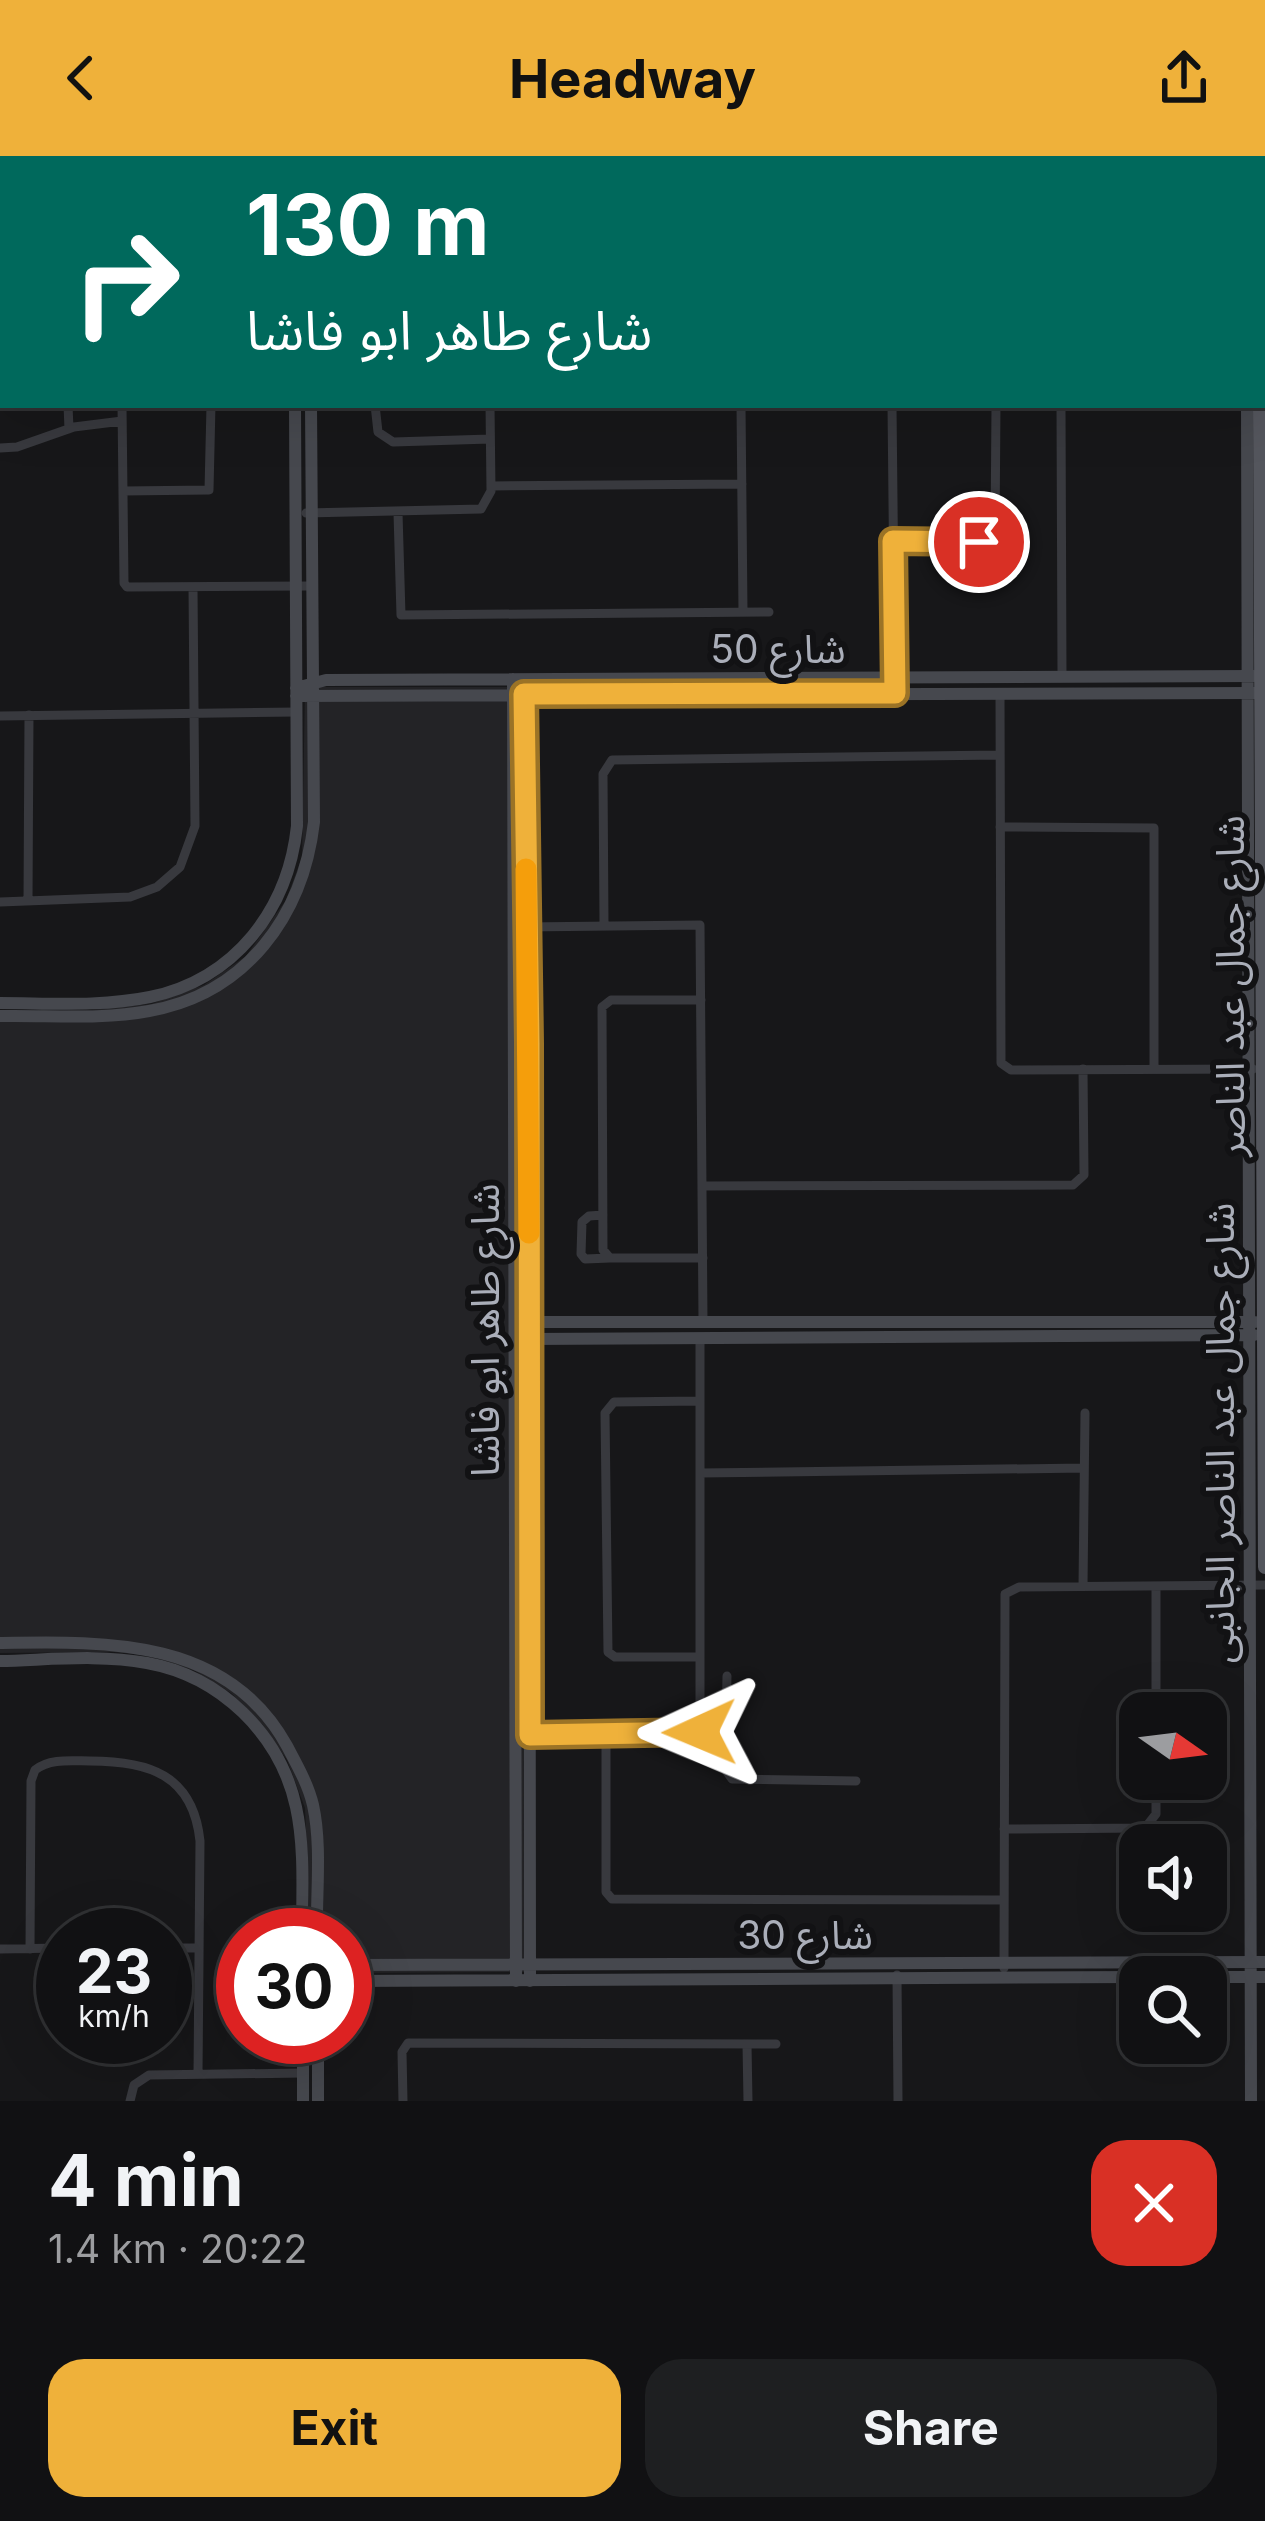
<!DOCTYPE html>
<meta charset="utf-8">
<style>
body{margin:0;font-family:Inter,"Noto Sans Arabic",sans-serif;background:#1e1f21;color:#f1f3f6;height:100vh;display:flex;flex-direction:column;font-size:45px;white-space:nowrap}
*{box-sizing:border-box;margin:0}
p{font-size:39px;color:#9c9da0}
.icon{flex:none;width:66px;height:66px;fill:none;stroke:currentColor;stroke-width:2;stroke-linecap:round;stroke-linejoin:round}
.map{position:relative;height:1945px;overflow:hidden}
.side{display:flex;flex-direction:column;background:#111113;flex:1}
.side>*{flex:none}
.top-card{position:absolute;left:0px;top:0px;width:1266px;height:252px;box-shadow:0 12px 48px #0002,0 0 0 3px #303133;background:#00695c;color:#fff;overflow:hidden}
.needle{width:78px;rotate:104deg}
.buttons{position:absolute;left:1119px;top:1536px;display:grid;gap:24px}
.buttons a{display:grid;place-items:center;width:108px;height:108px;border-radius:24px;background:#111113;box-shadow:0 12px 48px #0002,0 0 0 3px #303133;font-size:60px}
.speed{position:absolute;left:36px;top:1752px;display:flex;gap:24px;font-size:60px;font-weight:700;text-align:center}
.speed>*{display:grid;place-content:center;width:156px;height:156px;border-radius:50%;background:#111113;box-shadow:0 12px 48px #0002,0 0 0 3px #303133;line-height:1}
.speed small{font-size:30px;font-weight:400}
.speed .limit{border:18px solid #d22;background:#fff;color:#111}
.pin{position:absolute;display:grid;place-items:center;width:102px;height:102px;color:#fff;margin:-51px;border:6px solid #fff;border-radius:50%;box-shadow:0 3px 12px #0007}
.me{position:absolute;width:132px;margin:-66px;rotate:269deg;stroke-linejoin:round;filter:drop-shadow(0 0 9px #0008)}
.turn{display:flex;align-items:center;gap:42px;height:252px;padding:0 48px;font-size:54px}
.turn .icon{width:156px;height:156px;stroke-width:2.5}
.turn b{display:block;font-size:84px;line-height:102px}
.round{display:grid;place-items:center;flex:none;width:126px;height:126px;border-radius:36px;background:#1e1f21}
.overview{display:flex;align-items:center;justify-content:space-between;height:204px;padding:0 48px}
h1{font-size:72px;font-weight:700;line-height:90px}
.primary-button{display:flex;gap:24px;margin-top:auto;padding:24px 48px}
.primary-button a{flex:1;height:138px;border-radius:36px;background:#efb13a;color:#111;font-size:48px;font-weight:700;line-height:138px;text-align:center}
.primary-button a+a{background:#1e1f21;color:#f1f3f6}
header{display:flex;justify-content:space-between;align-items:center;height:156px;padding:0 48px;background:#efb13a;color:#111;font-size:54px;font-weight:700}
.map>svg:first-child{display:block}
.built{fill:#232326}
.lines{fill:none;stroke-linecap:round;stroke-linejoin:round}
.street{stroke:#38393e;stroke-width:9}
.secondary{stroke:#46484e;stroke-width:12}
.primary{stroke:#54565d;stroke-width:14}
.route-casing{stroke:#9b7326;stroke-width:30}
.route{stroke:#efb13a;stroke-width:21}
.slow{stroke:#f59e0b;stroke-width:21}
.labels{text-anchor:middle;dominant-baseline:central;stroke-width:12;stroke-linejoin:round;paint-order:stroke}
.street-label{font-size:39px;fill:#aaaeb9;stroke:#121214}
</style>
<header><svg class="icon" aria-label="back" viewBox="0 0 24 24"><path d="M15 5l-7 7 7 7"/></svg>Headway<svg class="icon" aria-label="share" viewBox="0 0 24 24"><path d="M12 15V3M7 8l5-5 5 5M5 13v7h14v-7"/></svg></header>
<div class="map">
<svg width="1265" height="1945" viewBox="0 0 1265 1945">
<rect width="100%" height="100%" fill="#171719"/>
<path class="built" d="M305,531H518L524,1816L345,1817V1779H310L305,1652L287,1604L262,1568L231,1537L195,1515L152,1500L114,1496L0,1497V855L89,854L151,848L204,829L246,800L286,744L302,701Z"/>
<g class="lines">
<path class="street" d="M373,0V3
M488,0V3
M822,0V3
M995,0V3
M1060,0V3
M57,3V0
M123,3V0
M0,128H3
M0,185H3
M68,249L69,273
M122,249L124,427L127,431L312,430
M375,249L378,276L393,286L490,283
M741,249L743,456
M892,249L895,537
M1061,249L1062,521
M0,292L17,291L74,271L122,265
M491,330L742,328
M123,335L209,334L211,249
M306,357L481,353L491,335L490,249
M398,357L401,459L769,456
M894,385L984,386L995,379L996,249
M979,386L980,402L991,403L996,398V380
M1000,537L1001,907L1011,914L1253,913
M0,560L297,556
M1000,671L1154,672V913
M28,745L29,559
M0,746L130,741L157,731L180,711L195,670L193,431
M604,769L603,618L612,604L1000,599
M524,771L700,769L703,1166
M701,844H611L602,851L603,1094L610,1102H703
M702,1030L1073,1029L1084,1019L1083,913
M603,1059L589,1060L582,1066L581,1098L585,1103L610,1102
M700,1317L1084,1312
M1083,1430L1085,1257
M1156,1430V1557
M700,1501H615L608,1496L605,1257L614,1246L700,1245
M727,1520L725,1613L732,1623L856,1625
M700,1577V1182
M606,1578V1736L612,1743L1004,1744
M516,1580L726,1576
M1004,1673L1145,1672L1156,1658V1623
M165,1792H199
M0,1793L63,1792
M30,1793L31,1625L35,1614C50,1602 72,1605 90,1605C148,1605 193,1618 200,1685L198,1918
M1004,1812L1005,1438L1019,1431L1265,1429
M897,1819L898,1945
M747,1888L748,1945
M130,1945L134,1929L149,1919L303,1917
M403,1945L402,1896L408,1887L776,1888"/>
<path class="secondary" d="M1245,0V3
M297,3V0
M312,3V0
M1247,249L1251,1945
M513,523L516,1825
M523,524L529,888L530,1825
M296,532L326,524L1254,520
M296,540L1255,537
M0,847C49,847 101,851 150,841C235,823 288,754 297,670L295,249
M0,860C49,859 101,864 149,855C246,838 303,760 314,666L311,249
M529,1166H1255
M529,1183L1254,1179
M0,1487C107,1485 228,1482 287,1590C297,1609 308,1628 313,1649C322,1690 316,1737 317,1779
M0,1505C48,1504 99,1498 147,1507C220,1520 280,1578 296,1651C305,1692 302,1737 302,1779
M345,1809L1265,1806
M1206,1821H1265
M345,1825L1140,1821
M303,1881V1945
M318,1945V1881"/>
<path class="primary" d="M1259,0V3
M1260,249L1265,1411"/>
</g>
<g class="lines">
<g class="route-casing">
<path id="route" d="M700,1576L530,1579L529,887L524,538L895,537L893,385L979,386"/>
</g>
<use href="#route" class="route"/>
<path class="slow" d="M526,713L529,1077"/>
</g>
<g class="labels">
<g class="street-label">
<text x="778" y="492">شارع 50</text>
<text transform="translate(1229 830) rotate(-90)">شارع جمال عبد الناصر</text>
<text transform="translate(484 1174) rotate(-90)">شارع طاهر ابو فاشا</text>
<text transform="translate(1219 1277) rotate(-90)">شارع جمال عبد الناصر الجانبى</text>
<text x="805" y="1778">شارع 30</text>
</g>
</g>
</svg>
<div class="buttons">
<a><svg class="needle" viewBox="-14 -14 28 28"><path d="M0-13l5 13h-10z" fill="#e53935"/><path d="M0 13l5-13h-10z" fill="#9c9da0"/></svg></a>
<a><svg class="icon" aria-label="sound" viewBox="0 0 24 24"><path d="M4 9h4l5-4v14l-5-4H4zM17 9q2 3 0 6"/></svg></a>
<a><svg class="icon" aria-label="search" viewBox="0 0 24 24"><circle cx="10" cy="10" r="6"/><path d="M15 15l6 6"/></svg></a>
</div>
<div class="speed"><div>23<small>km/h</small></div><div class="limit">30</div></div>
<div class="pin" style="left:979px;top:386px;background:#d93025"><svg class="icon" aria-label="arrive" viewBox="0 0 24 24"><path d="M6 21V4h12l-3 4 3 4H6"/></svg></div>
<svg class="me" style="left:700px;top:1576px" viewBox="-20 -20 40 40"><path d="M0-17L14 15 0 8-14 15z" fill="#efb13a" stroke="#fff" stroke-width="4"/></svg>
<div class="top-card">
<div class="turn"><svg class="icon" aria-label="right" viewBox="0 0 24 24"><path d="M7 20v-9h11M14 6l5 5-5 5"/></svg><div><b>130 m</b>شارع طاهر ابو فاشا</div></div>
</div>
</div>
<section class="side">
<div class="overview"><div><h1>4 min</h1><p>1.4 km · 20:22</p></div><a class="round" style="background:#d93025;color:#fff"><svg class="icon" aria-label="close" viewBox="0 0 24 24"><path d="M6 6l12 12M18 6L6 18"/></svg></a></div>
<div class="primary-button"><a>Exit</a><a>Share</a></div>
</section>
